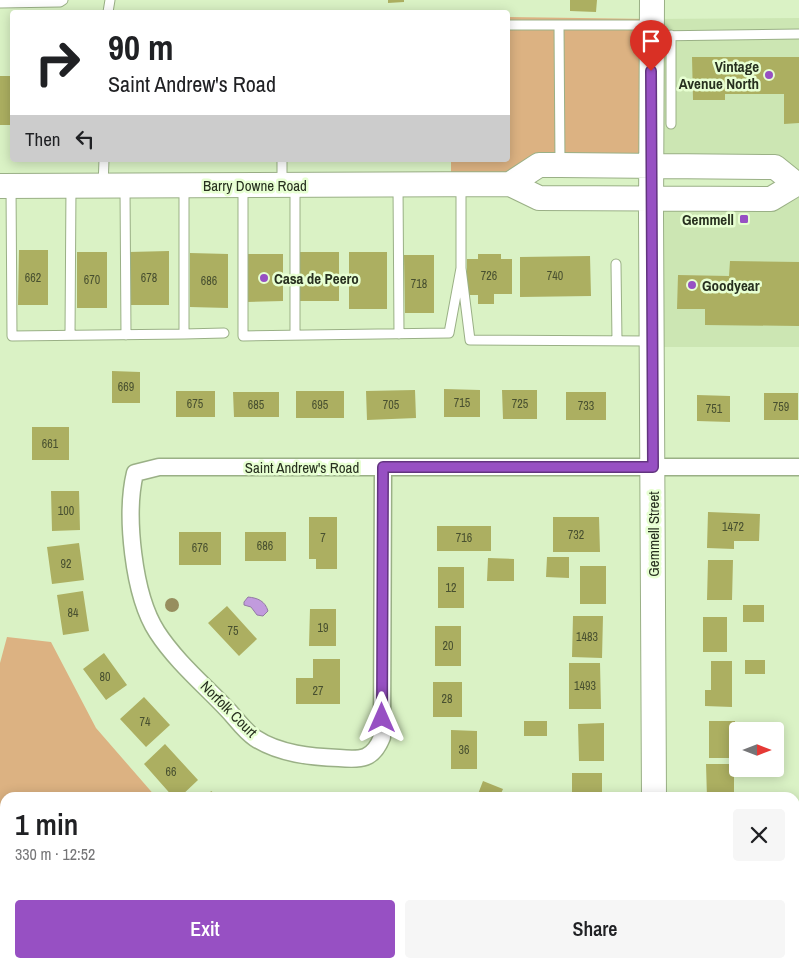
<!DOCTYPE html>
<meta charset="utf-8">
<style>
body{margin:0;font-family:"Archivo Narrow",sans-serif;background:#f6f6f6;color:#202124;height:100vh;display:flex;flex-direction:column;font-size:19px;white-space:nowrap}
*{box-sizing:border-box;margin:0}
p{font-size:16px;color:#757577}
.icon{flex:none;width:28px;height:28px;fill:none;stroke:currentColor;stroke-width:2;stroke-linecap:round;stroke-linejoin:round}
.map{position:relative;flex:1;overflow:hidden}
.side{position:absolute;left:0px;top:792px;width:800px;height:176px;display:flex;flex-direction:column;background:#fff;border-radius:15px 15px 0 0;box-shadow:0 2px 12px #0003}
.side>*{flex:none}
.top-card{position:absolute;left:10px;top:10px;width:500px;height:152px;border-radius:5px;box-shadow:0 2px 12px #0003;background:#fff;color:#202124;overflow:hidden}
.needle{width:32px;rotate:90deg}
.fabs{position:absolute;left:729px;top:722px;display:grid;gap:10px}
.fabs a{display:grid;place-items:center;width:55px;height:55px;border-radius:5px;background:#fff;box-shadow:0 2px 12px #0003;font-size:25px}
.pin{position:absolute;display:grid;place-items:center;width:42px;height:42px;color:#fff;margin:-51px -21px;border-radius:50% 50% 50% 0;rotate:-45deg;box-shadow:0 0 5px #0007}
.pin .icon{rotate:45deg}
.me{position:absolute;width:55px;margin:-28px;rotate:0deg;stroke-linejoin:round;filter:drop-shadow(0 0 4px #0008)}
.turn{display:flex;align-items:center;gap:18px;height:105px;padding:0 15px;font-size:22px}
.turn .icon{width:65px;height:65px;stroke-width:2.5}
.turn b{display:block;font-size:35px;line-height:42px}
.then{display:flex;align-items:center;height:48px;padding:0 15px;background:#0003;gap:10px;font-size:19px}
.round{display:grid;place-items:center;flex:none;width:52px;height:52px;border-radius:5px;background:#f6f6f6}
.head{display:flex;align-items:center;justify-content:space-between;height:85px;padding:0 15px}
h1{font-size:30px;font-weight:600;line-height:38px}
.cta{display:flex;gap:10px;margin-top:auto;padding:10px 15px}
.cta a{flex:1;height:58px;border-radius:5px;background:#9750c3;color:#fff;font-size:20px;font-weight:600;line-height:58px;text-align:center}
.cta a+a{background:#f6f6f6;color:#202124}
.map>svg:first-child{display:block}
.built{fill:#cce6b3}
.green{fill:#dcb282}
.water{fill:#c19bdd;stroke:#937ba4}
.building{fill:#acaf61}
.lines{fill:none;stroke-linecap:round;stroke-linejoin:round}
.lane-casing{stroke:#9ab086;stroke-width:11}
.street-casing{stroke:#9ab086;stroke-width:19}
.secondary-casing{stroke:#9ab086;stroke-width:26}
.lane{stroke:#fff;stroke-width:9}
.street{stroke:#fff;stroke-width:16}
.secondary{stroke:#fff;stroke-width:24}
.tree{fill:#978e5e}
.route-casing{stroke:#62347f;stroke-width:12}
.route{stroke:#9750c3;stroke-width:9}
.poi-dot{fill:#9750c3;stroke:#e7ffd2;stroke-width:2}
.labels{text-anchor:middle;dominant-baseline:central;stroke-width:5;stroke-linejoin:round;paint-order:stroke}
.number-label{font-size:12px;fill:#485030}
.poi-label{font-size:15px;font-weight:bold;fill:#27301f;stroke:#e7ffd2;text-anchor:end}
.street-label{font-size:15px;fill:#27301f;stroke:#e7ffd2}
</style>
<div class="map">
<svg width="799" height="968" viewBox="0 0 799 968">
<rect width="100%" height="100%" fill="#daf2c5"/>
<path class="built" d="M799,18V347H651L650,200H771L784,172L650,164V19Z"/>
<path class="green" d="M508,17L650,19V164H621L509,182H451V160H508Z
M7,637L51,642L96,728L156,797L5,798V964H149L144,968H0V663Z"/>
<path class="water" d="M248,597C258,598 265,601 268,611L263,616L257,615L251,607L244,605V602Z"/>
<path class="building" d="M388,0H404V2L388,3Z
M570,0H597L596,12L570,11Z
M692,57H799V123L784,124V94H725V100H693Z
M0,76H12V125H0Z
M19,250H48V305H18Z
M169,251V305H129V252Z
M77,252H107V308H77Z
M299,252H339V301H299Z
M349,252H387V309H349Z
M190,253L228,254V308L190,307Z
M246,254H283V301L246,302Z
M478,254H501V259H512V294H494V304H478V295H467V259H478Z
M404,255H434V313H405Z
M590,256L591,296L520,297V257Z
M730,261L799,262V326L705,325V309H677L678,275L729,276Z
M112,371L140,372V403H112Z
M444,389L480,390V417H444Z
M415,390L416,418L367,420L366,391Z
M502,390H537V419H503Z
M176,391H215V417H176Z
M296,391H344V418H296Z
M233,392H279V417H234Z
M566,392H606V420H566Z
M764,393H798V420H764Z
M697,395L730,396V422L697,421Z
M32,427H69V460H32Z
M51,491H79L80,530L52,531Z
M708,512L760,514L759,541H734V549L707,548Z
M309,517H337V569H316V559H309Z
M553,517H599L600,552H553Z
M437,526H491V551H437Z
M179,532H221V565H179Z
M245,532H286V561H245Z
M79,543L84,580L52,584L47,547Z
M547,557H569V578L546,577Z
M488,558L514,559V581H487Z
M708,560H733L732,600H707Z
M580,566H606V604H580Z
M438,567H464V608H438Z
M83,591L89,631L63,635L57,595Z
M743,605H764V622H743Z
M227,606L257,639L239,656L208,623Z
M310,609H336V646H309Z
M573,616H603L602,658L572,657Z
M703,617H727V652H703Z
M435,626H461V666H435Z
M104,653L127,685L106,700L83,669Z
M313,659H340V704H296V678H313Z
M745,660H765V674H745Z
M711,661H732V707L705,706V690H711Z
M569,663H600L601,709H569Z
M433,682H462V717H433Z
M144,697L170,725L146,747L120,719Z
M524,721H547V736H524Z
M709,721H735V758H709Z
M604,723V761H579L578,724Z
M451,730L477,731V769H451Z
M165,744L198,780L179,798H174L144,764Z
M706,764H734V798H707Z
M572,773H602V798H572Z
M483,781L503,789L499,798H486L478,794Z
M211,791L221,798H207Z
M164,964H186L187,965L184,968H169Z
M236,964H262L253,968H238Z
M335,964H369V966H335Z
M563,964H591V968H563Z
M710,964H735V968H710Z"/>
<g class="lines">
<g class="lane-casing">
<path id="lane" d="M0,3L60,2L63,0
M108,12L110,0
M508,25H651
M559,25L560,165
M652,36L799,34
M671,124V35
M282,160V185
M295,185V335
M398,185L399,334
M461,185V268L470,340L650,341
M11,186L12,336L184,334V186
M103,186L104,160
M243,186V336L449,333L461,268
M125,188L126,335
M616,264L617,341
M184,334L224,333
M70,335L71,186
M214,964L218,968
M99,968L104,964"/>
</g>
<g class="street-casing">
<path id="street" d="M383,467L382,737C373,760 361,760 339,758C312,757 279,754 255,738C244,731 235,717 226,708C203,684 175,660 157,632C133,595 125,514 135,473L159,467H799"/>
</g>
<g class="secondary-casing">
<path id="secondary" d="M652,0L651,216L654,798
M510,184L539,165H560L775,167L796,184
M0,186L510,184L539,198L771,199L796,184H799
M655,964V968"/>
</g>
<use href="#lane" class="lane"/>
<use href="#street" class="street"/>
<use href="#secondary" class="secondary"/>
</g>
<circle class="tree" cx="172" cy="605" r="7"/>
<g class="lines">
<g class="route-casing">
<path id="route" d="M382,718L383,467H653L651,71"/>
</g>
<use href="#route" class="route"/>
</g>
<g class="poi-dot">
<circle cx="769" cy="75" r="5"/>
<rect x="739" y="214" width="10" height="10" rx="2.5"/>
<circle cx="264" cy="278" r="5"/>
<circle cx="692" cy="285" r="5"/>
</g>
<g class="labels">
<g class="number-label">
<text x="489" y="276">726</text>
<text x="555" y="276">740</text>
<text x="33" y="278">662</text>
<text x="149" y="278">678</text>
<text x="92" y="280">670</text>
<text x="209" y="281">686</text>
<text x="419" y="284">718</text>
<text x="126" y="387">669</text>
<text x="462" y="403">715</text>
<text x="195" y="404">675</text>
<text x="520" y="404">725</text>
<text x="256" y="405">685</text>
<text x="320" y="405">695</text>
<text x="391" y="405">705</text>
<text x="586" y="406">733</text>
<text x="781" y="407">759</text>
<text x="714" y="409">751</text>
<text x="50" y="444">661</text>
<text x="66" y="511">100</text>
<text x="733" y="527">1472</text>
<text x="576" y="535">732</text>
<text x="323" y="538">7</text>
<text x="464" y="538">716</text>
<text x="265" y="546">686</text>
<text x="200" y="548">676</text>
<text x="66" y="564">92</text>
<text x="451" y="588">12</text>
<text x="73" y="613">84</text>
<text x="323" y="628">19</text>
<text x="233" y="631">75</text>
<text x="587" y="637">1483</text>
<text x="448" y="646">20</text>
<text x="105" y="677">80</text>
<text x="585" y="686">1493</text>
<text x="318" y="691">27</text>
<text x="447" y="699">28</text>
<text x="145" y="722">74</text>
<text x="464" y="750">36</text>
<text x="171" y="772">66</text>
</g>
<g class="poi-label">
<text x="759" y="66">Vintage<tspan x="759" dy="17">Avenue North</tspan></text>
<text x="734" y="219">Gemmell</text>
<text x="274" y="278" text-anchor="start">Casa de Peero</text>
<text x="702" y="285" text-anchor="start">Goodyear</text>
</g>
<g class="street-label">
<text x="255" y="185">Barry Downe Road</text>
<text x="302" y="467">Saint Andrew's Road</text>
<text transform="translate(653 534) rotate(-90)">Gemmell Street</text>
<text transform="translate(229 709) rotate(45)">Norfolk Court</text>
</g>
</g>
</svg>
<div class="fabs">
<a><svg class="needle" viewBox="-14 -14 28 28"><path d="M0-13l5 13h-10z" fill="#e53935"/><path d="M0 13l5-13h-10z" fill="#757577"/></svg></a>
</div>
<div class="pin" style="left:651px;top:71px;background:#d93025"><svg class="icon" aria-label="arrive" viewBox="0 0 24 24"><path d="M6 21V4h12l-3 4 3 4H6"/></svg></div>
<svg class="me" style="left:382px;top:718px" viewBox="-20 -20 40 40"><path d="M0-17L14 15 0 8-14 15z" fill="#9750c3" stroke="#fff" stroke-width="4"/></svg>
<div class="top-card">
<div class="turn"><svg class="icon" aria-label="right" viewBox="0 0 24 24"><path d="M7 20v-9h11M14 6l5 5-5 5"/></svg><div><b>90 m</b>Saint Andrew's Road</div></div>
<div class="then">Then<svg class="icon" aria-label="left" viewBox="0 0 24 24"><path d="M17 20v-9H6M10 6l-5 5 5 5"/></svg></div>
</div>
<section class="side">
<div class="head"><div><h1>1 min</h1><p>330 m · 12:52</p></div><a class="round"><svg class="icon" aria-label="close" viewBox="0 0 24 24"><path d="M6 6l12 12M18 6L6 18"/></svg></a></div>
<div class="cta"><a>Exit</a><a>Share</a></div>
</section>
</div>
